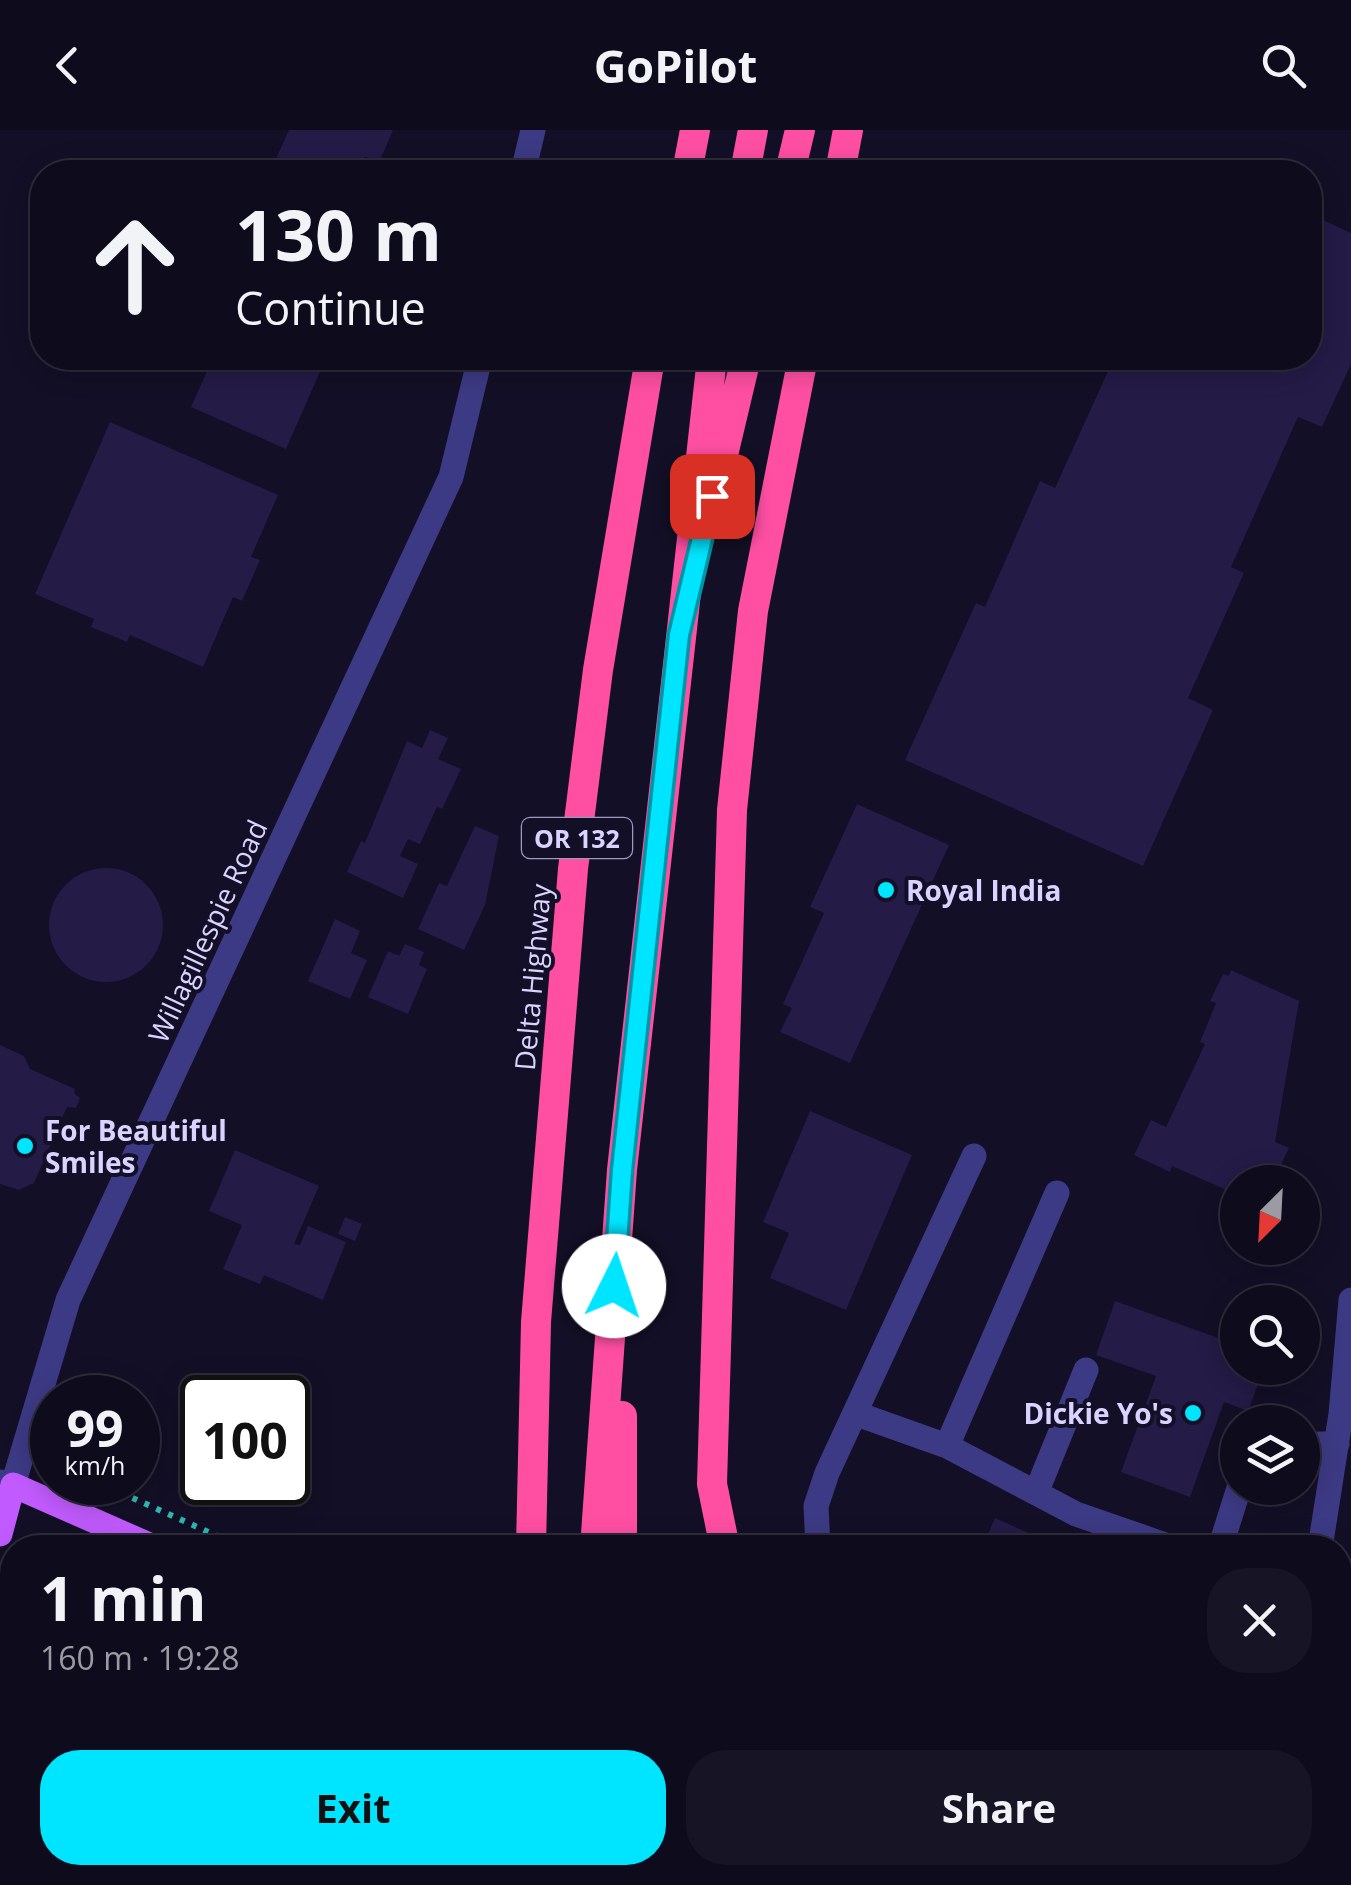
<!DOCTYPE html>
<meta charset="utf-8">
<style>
body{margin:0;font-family:"Open Sans",sans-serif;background:#171425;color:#f1f3f6;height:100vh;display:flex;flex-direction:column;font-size:38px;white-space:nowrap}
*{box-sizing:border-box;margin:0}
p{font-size:32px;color:#9b9ba3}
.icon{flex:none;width:55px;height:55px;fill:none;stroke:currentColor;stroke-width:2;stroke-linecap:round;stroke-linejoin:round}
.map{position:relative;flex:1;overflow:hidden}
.panel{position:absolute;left:0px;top:1405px;width:1352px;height:350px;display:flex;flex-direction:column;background:#0e0b1c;border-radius:40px 40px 0 0;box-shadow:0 5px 25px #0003,0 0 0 2px #2e2b3b}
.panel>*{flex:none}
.guide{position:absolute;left:30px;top:30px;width:1292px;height:210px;border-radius:40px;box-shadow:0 5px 25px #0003,0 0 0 2px #2e2b3b;background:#0e0b1c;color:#f1f3f6;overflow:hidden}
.needle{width:65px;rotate:204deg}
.controls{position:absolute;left:1220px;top:1035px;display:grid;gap:20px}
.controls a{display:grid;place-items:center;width:100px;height:100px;border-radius:50%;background:#0e0b1c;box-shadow:0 5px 25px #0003,0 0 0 2px #2e2b3b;font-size:50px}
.speed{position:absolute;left:30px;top:1245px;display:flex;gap:20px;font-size:50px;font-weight:700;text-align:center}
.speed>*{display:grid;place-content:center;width:130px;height:130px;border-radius:50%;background:#0e0b1c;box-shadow:0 5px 25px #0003,0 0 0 2px #2e2b3b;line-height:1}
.speed small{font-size:25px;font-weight:400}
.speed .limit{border:5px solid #111;border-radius:15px;background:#fff;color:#111}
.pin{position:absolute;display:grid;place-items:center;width:85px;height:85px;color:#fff;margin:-42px;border-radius:20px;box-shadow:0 5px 15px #0006}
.me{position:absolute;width:110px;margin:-55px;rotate:4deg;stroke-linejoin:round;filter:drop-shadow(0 0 8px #0008)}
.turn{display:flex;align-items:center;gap:35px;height:210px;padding:0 40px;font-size:45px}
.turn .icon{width:130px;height:130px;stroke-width:2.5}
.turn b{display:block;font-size:70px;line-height:85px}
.round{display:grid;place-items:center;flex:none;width:105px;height:105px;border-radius:40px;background:#171425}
.headline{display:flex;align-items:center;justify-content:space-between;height:170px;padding:0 40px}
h1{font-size:60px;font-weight:700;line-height:75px}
.primary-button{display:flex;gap:20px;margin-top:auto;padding:20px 40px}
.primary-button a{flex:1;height:115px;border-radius:40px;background:#00e5ff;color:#111;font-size:40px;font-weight:700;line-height:115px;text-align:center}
.primary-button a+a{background:#171425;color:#f1f3f6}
header{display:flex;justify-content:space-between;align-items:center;height:130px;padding:0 40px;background:#0e0b1c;font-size:45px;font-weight:700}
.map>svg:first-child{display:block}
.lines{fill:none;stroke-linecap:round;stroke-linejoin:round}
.stream{stroke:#0c2248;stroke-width:10}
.building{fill:#241b47}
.path{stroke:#2fb8b0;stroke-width:6;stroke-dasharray:5 8;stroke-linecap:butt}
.minor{stroke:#3d3a85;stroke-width:25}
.major{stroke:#c25bff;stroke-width:25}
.highway{stroke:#ff4fa3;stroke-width:30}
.route-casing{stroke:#0095a6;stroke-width:25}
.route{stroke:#00e5ff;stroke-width:18}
.poi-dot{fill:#00e5ff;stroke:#130f26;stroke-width:4}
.labels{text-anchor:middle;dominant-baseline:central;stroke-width:8;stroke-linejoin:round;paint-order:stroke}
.shield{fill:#130f26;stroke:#9e99be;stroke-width:2.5}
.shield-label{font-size:25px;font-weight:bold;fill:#d9d4ff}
.poi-label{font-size:28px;font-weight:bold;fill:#d9d4ff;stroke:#130f26;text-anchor:start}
.street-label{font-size:28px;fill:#d9d4ff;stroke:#130f26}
</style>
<header><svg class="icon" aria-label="back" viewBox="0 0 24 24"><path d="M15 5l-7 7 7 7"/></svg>GoPilot<svg class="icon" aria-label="search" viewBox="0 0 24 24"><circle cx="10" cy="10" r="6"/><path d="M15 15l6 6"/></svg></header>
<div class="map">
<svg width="1351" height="1755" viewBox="0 0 1351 1755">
<rect width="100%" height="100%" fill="#130f26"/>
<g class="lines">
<path class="stream" d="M232,1742L241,1755"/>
</g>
<path class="building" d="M289,0H393L379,33L365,27L357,42H270Z
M1310,84L1351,103V234L1322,297L1298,287L1231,437L1244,443L1188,568L1213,580L1143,736L905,630L976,473L985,477L1040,351L1055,358L1114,228H1310Z
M213,228H326L286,319L191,277Z
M110,292L278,365L251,427L260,430L242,471L233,467L203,537L130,505L127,512L91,497L94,489L35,464Z
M430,600L448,608L438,629L461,639L442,679L437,677L420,714L408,709L400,726L418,734L403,768L347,742L361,711L365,713L407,611L422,618Z
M857,674L949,715L850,933L780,902L792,878L783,874L824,783L810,777Z
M475,696L499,706L485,775L464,820L418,799L439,753L447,756Z
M49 795a57 57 0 1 1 114 0a57 57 0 1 1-114 0Z
M335,789L360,801L351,823L367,830L350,869L308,851Z
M405,814L424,822L419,835L427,839L408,884L368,867L388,821L399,826Z
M1231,840L1299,871L1275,1012L1289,1018L1275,1047L1288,1052H1238V1065L1172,1036L1170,1042L1134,1025L1151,990L1166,997L1205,914L1200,912L1216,873L1210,871L1223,844L1229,846Z
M0,915L24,926L30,939L75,959L74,963L80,968L76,978L67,977L34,1053L19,1060L0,1054Z
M810,981L912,1025L846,1180L770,1148L789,1103L763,1092Z
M235,1020L319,1056L294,1114L300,1115L308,1096L346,1112L323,1170L264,1145L260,1154L223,1139L242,1095L209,1081Z
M345,1087L362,1094L355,1111L338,1104Z
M1115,1171L1238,1215V1238H1264L1248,1281L1224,1272L1190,1367L1121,1342L1156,1246L1096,1225Z
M995,1388L1063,1418H982Z"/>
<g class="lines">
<path class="path" d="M97,1352L244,1418
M981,1742L1009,1755
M1125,1742L1152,1755"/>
<path class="minor" d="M523,42L533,0
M1057,1063L947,1316L1076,1384L1174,1418
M857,1284L947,1316
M1302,1314H1337
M0,1352L13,1355L68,1170L451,347L480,228
M1036,1363L1086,1240
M818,1418L816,1376L827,1343L974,1026
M1220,1418L1239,1358
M1320,1418L1341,1284L1351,1170
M1217,1755L1222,1742"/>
<path class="major" d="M0,1404L13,1355L156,1418
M842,1742L869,1755"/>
<path class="highway" d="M687,42L695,0
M745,42L753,0
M790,42L800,0
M840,42L848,0
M712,371L746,228
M531,1418L536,1192L573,739L598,540L650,228
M595,1418L622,1040L712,228
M622,1418V1286
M725,1418L712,1354L732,680L753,481L803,228
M528,1742V1755
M637,1742V1755
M1046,1742L1062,1755
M16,1755L21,1742
M473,1755L475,1742
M591,1755V1742"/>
</g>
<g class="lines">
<g class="route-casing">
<path id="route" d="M614,1156L622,1040L679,505L712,366"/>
</g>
<use href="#route" class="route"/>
</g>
<g class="poi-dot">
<circle cx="886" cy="760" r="10"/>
<circle cx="25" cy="1016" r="10"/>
<circle cx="1193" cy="1283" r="10"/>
</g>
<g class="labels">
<rect class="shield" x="522" y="688" width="110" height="40" rx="8"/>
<g class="shield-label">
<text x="577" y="708">OR 132</text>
</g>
<g class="poi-label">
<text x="906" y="760">Royal India</text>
<text x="45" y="1000">For Beautiful<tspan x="45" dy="32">Smiles</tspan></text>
<text x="1173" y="1283" text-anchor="end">Dickie Yo's</text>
</g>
<g class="street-label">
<text transform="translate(207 801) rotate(-65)">Willagillespie Road</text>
<text transform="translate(532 847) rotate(-85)">Delta Highway</text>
</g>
</g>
</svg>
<div class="controls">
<a><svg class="needle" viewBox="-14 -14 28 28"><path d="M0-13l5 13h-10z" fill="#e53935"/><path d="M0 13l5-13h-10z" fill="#9b9ba3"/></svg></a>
<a><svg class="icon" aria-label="search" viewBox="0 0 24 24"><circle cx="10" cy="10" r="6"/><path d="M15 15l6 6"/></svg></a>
<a><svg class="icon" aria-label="layers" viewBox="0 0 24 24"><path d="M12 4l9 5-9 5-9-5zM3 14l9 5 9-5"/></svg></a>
</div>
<div class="speed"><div>99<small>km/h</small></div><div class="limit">100</div></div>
<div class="pin" style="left:712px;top:366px;background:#d93025"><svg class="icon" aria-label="arrive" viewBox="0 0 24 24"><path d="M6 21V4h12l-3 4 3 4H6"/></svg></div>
<svg class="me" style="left:614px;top:1156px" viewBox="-20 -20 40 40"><circle r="19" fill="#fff"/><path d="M0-13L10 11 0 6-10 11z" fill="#00e5ff"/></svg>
<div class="guide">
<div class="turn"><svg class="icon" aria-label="ahead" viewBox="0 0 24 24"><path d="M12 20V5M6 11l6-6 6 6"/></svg><div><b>130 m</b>Continue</div></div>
</div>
<section class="panel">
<div class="headline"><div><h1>1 min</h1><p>160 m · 19:28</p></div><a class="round"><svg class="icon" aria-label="close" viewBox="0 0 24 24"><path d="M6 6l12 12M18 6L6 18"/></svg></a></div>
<div class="primary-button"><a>Exit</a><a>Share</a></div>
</section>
</div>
